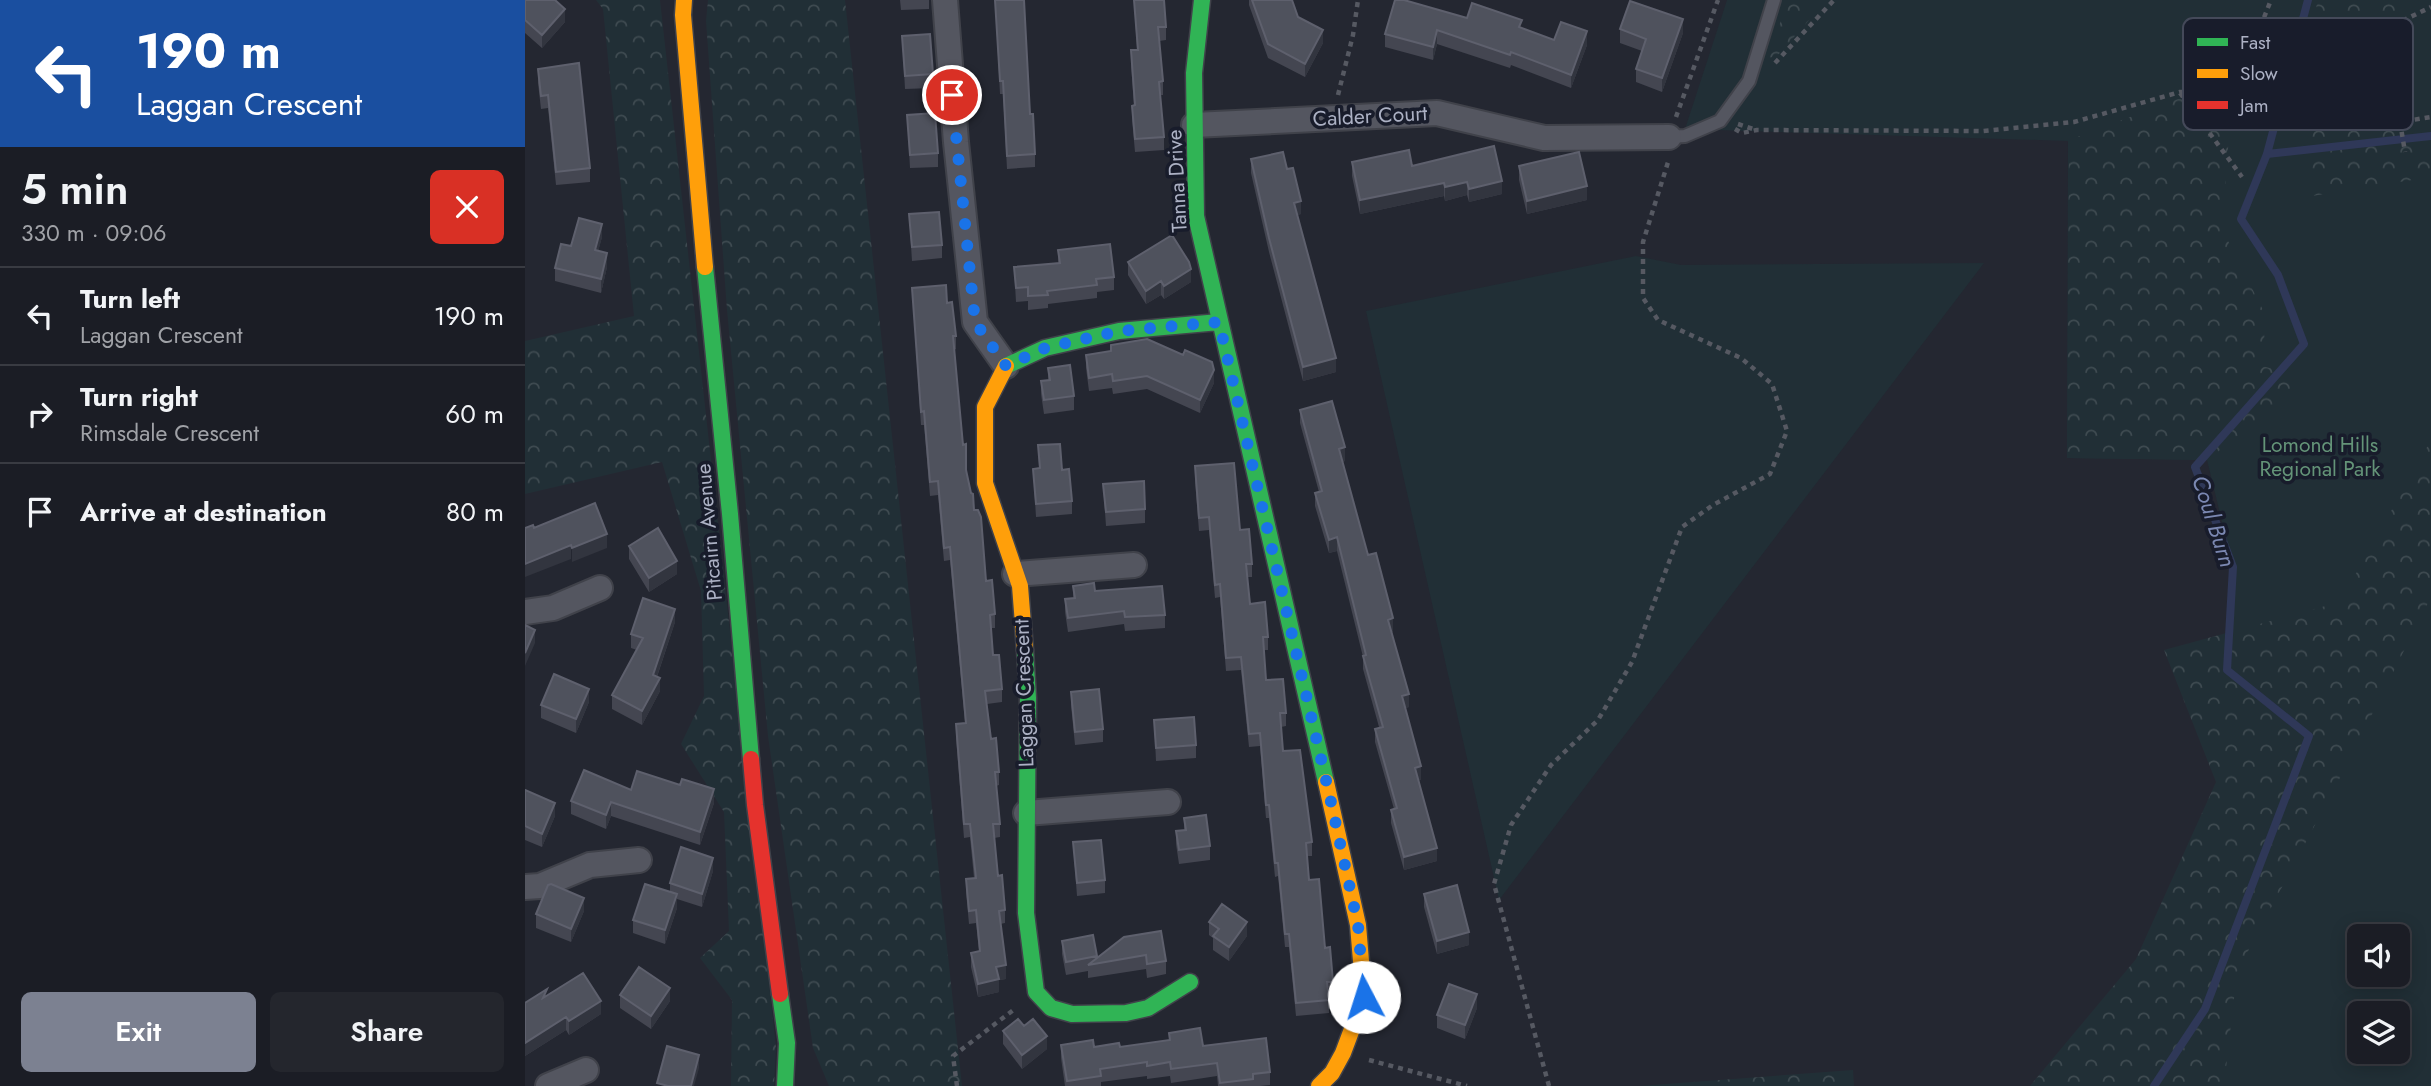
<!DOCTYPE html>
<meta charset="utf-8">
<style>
body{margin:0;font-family:Jost,sans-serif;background:#24262d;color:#f1f3f6;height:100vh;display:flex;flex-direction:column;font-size:26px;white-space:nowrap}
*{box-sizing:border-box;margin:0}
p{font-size:23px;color:#a0a2a7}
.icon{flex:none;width:38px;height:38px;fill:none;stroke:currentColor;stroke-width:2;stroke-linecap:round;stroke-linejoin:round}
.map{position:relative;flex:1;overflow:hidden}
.details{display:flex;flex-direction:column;background:#1b1d25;width:525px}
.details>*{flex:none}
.guide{background:#1a4fa0;color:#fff;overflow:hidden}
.buttons{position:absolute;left:1822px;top:924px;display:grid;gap:14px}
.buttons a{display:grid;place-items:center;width:63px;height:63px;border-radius:10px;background:#1b1d25;box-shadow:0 4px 18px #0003,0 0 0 2px #393b42;font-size:35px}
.pin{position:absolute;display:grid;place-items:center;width:60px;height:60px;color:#fff;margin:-30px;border:4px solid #fff;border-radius:50%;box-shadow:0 2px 7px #0007}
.me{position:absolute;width:77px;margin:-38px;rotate:355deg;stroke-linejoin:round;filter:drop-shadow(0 0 5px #0008)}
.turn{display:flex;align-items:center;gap:24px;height:147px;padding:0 21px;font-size:32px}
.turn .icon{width:91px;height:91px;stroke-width:2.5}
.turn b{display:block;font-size:49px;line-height:60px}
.round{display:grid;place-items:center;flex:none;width:74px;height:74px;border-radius:10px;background:#24262d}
.overview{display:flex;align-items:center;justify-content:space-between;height:119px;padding:0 21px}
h1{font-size:42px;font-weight:600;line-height:52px}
.button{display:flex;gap:14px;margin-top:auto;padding:14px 21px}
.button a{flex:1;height:80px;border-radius:10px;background:#7c8191;color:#fff;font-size:28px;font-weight:600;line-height:80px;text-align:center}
.button a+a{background:#24262d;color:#f1f3f6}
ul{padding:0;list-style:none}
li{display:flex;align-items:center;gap:21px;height:98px;padding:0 21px;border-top:2px solid #393b42}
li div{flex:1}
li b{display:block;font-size:26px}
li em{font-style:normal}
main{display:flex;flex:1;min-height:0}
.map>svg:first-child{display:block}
.green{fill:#212f36;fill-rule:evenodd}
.forest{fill:url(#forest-crowns)}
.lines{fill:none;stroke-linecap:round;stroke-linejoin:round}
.stream{stroke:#2f3858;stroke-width:8}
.lane-casing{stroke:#40424a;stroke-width:16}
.street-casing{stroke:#40424a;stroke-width:28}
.fast-casing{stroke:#40424a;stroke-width:19}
.slow-casing{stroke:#40424a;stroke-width:19}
.jam-casing{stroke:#40424a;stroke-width:19}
.path{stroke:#565962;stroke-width:4.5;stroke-dasharray:5 5;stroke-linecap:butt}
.lane{stroke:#545660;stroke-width:12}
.street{stroke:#545660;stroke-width:24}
.fast{stroke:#30b455;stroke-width:16}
.slow{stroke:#ff9f0a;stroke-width:16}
.jam{stroke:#e5322d;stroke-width:16}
.wall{fill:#444651}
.shaded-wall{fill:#32353f}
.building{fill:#4f525d;stroke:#5e606d;stroke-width:2}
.route{stroke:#1a73e8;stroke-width:12;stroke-dasharray:0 21.6}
.labels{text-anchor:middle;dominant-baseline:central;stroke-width:7;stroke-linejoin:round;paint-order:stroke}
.street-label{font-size:21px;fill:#acb1c4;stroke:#181c2b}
.park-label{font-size:21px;fill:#649478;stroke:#181c2b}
.water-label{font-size:23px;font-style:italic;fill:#7b88b2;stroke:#181c2b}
.key{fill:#181c2b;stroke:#444959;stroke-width:2}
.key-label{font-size:19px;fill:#acb1c4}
</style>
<main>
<section class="details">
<div class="guide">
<div class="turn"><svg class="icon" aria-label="left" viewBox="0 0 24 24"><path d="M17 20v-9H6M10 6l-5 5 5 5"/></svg><div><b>190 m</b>Laggan Crescent</div></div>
</div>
<div class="overview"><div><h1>5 min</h1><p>330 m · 09:06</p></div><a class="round" style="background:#d93025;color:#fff"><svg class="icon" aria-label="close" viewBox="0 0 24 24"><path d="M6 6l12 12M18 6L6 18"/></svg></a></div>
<ul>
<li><svg class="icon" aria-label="left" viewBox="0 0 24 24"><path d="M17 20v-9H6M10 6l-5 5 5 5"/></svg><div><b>Turn left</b><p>Laggan Crescent</p></div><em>190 m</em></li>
<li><svg class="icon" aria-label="right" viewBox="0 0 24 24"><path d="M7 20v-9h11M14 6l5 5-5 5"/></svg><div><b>Turn right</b><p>Rimsdale Crescent</p></div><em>60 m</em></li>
<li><svg class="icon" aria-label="arrive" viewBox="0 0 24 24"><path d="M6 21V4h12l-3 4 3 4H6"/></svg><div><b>Arrive at destination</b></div><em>80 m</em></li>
</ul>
<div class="button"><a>Exit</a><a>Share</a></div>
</section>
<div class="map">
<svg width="1906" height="1086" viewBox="0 0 1906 1086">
<defs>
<pattern id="forest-crowns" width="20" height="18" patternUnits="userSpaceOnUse" patternTransform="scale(1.75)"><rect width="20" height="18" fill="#212f36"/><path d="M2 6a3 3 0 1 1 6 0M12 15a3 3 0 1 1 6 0" fill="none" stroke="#3f4b51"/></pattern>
</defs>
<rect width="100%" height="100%" fill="#242731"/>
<path class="green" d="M1202,0H1906V1086H1615L1680,1009L1708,567L1682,460L1542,458L1543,141L1160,129ZM1834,936H1872V975H1834ZM1834,1013H1872V1052H1834Z
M1111,256L1156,265L1459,263L974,900L841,311Z"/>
<path class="forest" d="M71,0H135L251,1047L249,1086H206L207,1000L175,958L204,931L199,812L156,744L179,696L176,591L137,462L0,494V341L109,316L78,9Z
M183,0H320L437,1086H304L288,1048L243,736L202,310L181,21Z
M1263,0H1302L1252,56L1243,58Z
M1793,0H1901L1777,64Z
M1707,96L1697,229L1741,316L1737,366L1788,379L1682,460L1542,458L1544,140L1653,99Z
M1770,103L1867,127L1893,141L1906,139V177L1787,196Z
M1906,440V597L1818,772L1712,972L1699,1086H1505L1611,959L1691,782L1639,650L1815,602Z
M1328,1070L1329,1086H1114Z"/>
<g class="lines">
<path class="stream" d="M1742,154L1906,136
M1629,1086L1680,1009L1784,736L1702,670L1708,567L1670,467L1779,344L1753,275L1716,219L1742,154L1783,0"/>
<g class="lane-casing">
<path id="lane" d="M1144,137L1160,136L1195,121L1224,81L1249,0"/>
</g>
<g class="street-casing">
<path id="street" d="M420,0L431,142L450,322L481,366
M669,125L912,113L1019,138L1144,137
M490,574L609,565
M0,612L28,608L75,588
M501,813L643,802
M0,887L15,886L65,865L114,860
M23,1086L61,1070"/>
</g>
<g class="fast-casing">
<path id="fast" d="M677,0L669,73L671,216L801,782
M180,267L205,514L226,759
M481,366L520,348L594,331L694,322
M500,650L503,698L501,913L511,992L526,1008L547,1014L601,1013L623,1008L665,982
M255,994L262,1043L260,1086"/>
</g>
<g class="slow-casing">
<path id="slow" d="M159,0L158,15L180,267
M481,366L460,407V483L495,586L500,650
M794,1086L807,1073L818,1053L839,997L833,925L801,782"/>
</g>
<g class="jam-casing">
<path id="jam" d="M226,759L230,805L255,994"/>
</g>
<path class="path" d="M1250,63L1309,0
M1672,90L1720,48L1738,20L1746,0
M1655,93L1717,177
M1774,94L1784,74L1879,20L1906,7
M813,95L828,35L833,0
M1151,117L1193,0
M1875,122L1880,152
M1213,124L1231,130
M1210,129L1217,133L1232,130L1458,131L1549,122L1655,92L1742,90L1774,94L1875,122L1906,117
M844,1060L942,1086
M432,1086L428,1056L491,1008
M1024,1086L969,884L986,825L1026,765L1073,720L1107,662L1157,527L1188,505L1245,474L1262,431L1247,384L1216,358L1133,320L1118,298V242L1144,159"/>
<use href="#lane" class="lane"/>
<use href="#street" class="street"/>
<use href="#fast" class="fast"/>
<use href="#slow" class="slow"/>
<use href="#jam" class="jam"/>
</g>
<path class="wall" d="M0,0L40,22L17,48L0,33Z
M375,0H404V9L376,10Z
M470,0H499L505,114L510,154V167L482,169L478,94H475Z
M609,0L641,27V40L634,41L638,81V95H635L639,137V150L610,152L607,119V106H609L606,64V50H612Z
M724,0H767L773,17L798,43L780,77L743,58L724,5Z
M942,18L1029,40L1062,45L1046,88L986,65L985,68L912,44L908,60L860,47V34Z
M1095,29L1158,33L1137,92L1111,82V69L1117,51L1095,43Z
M377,36L408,74V88L380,89Z
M13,69L65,168V182L31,185L23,108L16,109L13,83Z
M382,115L413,153V167L385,168Z
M726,159L762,169L776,214L772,215L811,372L778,381L744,252L726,173Z
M827,162L887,166L977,194L944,202L942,195L920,201L919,196L835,214L827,176Z
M994,166L1062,200L1002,214L994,180Z
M384,214L417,245V258L387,261Z
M77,237L73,251L82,267L76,293L30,281V268L46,246Z
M533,250L589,277V290L572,292V298L523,304V308L503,310V301L491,302L489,267L533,263Z
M603,262L666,282L639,299L636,295L621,304L603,275Z
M387,288L422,303L431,336V349L429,350L441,470L449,510L461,581L470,614V628H466L468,655L477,689V702L462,704L466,739L474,772V785L471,786L475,824V837L469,838L473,876L480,910V923L475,924L481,979L474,980V992L453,997L446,967V953L454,951L451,923L444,924L441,892V879L449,878L445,837L439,838L431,738V724L440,723L425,560L419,561L413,495L405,496L399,425H396Z
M586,345L689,383L675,413L622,389L588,394L587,388L564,391L561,368V355L586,352Z
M523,368L549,396V410L519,414L516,394V381L523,380Z
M775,410L820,461L817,462L843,555L868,632H867L884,707L880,708L896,780H893L912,861L879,870L866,823V810L869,809L850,742V729L854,727L838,669V657L812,551L804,553L790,506V493L794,492L775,423Z
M513,445L537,470L547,501V514L511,517L508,469L514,468Z
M670,466L715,530L727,564V577H722L725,604L743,637V650H739L741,680L761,713V726L756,727L758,751L787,842V856H782L784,880L808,982V995H804V1013L771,1016L764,947H760L753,876L750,877L744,818H741L735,746L724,747L716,670L701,671L695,597L690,598L684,530L674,531L670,480Z
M578,484L620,509V523L581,526Z
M104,546L152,574L124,592L104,559Z
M548,586L570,591L640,615V628L600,631L599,624L543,632L540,612V599L548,598Z
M150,622L132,677L135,691L117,725L87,709V695L112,650L106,648V634Z
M546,692L578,729V742L550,745L546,705Z
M64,702L51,733L16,718V705Z
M629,720L671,745V758L631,761Z
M0,790L30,816L17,847L0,840Z
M106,790L189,803L175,845L86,816L81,829L46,814V801Z
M659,818L685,846V860L654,864L651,844V831L659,830Z
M548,842L580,880V893L552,896Z
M188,871L177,907L152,899V908L140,944L108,933V920L145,892V883Z
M899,894L944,945L912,954L899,907Z
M59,911L46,942L11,928V914Z
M684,922L722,936L704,961L688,950V938L684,935Z
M568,935L572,958L599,937L641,961V974L622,978L621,969L563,978V971L541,975L537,954V941Z
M22,995L76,1014L44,1035L41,1030L0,1056V1003Z
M95,995L145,1001L126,1029L95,1008Z
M952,1008L940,1039L912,1028V1015Z
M499,1026L522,1049L497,1069L478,1044V1031Z
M644,1033L745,1072V1085L735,1086H693L692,1076L646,1083L645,1076L622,1079V1076L576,1082V1086H540L536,1058V1045L569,1047H595L644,1040Z"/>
<path class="shaded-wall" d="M40,9V22L17,48V35Z
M1158,19V33L1137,92V78Z
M798,30V43L780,77V64Z
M912,30V44L908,60V47Z
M1062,31V45L1046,88V75Z
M977,181V194L944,202V189Z
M942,182V195L920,201V187Z
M919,183V196L835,214V200Z
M1062,186V200L1002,214V201Z
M776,201V214L769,216V203Z
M77,224V237L70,263V250Z
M82,253V267L76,293V279Z
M666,269V282L639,299V286Z
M636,281V295L621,304V291Z
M811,358V372L778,381V367Z
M689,370V383L675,413V400Z
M820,447V461L814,462V449Z
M82,534V548L47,562V548Z
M812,537V551L804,553V540Z
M46,545V559L0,577V564Z
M152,561V574L124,592V578Z
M150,609V622L128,688V675Z
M868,618V632L863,633V620Z
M10,630V643L0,666V653Z
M135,678V691L117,725V711Z
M64,689V702L51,733V719Z
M884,694V707L877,709V696Z
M896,766V780L890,781V768Z
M189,789V803L175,845V832Z
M86,802V816L81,829V815Z
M30,803V816L17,847V834Z
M912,848V861L879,870V857Z
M188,858V871L177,907V894Z
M152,894V908L140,944V930Z
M59,898V911L46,942V929Z
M722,922V936L704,961V947Z
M944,932V945L912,954V941Z
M481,965V979L474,980V992L453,997V984L471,967Z
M145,988V1001L126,1029V1016Z
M952,994V1008L940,1039V1025Z
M76,1001V1014L44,1035V1021Z
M41,1017V1030L0,1056V1043Z
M522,1036V1049L497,1069V1055Z
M174,1055V1068L169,1086H166Z"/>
<path class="building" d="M0,0H30L40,9L17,35L0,20Z
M470,0H499L505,114H508L510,154L482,156L478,81H475Z
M609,0H639L641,27H633L638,81L634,82L639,137L610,139L607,106L610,105L606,50H613Z
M727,0H767L773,17L798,30L780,64L743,44Z
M870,0H879L942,18L947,3L997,20L994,27L1029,40L1036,22L1062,31L1046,75L986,52L985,55L912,30L908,47L860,34Z
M1105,1L1158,19L1137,78L1111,69L1121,39L1095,29Z
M405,34L408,74L380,76L377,36Z
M54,63L65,168L31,172L23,95L16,96L13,69Z
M410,113L413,153L385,155L382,115Z
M969,146L977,181L944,189L942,182L920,187L919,183L835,200L827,162L884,150L887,166Z
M758,152L762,169L768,168L776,201L769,203L811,358L778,367L744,238L726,159Z
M1054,152L1062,186L1002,201L994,166Z
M414,212L417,245L387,247L384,214Z
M54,218L77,224L70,250L82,253L76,279L30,268L36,244L46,246Z
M647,235L664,262L666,269L639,286L636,281L621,291L603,262Z
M585,244L589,277L571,279L572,285L522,291L523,295L503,296V287L491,288L489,267L535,263L533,250Z
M421,285L422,303L427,302L431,336H428L438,445L441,444V470L446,493L448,494L449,510H453L456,517L461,581L467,580L470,614L465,615L468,655H474L477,689L460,691L466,739L471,738L474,772H470L475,824H468L473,876L477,875L480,910L474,911L481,965L471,967L474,979L453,984L446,953L455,951L451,910L444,911L441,879L451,878L445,824H439L431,724L441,723L425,547L419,548L413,481L405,482L399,411L396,412L387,288Z
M622,339L658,355L660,350L687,362L689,370L675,400L622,376L588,381L587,374L564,378L561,355L586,351V345Z
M545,365L549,396L519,400L516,381L525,380L523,368Z
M807,401L820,447L814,449L843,555L851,553L868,618L863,620L884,694L877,696L896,766L890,768L912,848L879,857L866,810L872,808L850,729L858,727L838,656L841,655L812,537L804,540L790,493L797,491L775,410Z
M535,444L537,470L544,469L547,501L511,504L508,469L515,468L513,445Z
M709,463L715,530L724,529L727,564H721L725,604L740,602L743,637H738L741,680L758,679L761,713H755L758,751L775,750L787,842L781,843L784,880L794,879L800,948L805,947L808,982H802L804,1000L771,1003L764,934H760L753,863H750L744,805H741L735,733L724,734L716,657L701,658L695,584L690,585L684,517L674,518L670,466Z
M619,481L620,509L581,512L578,484Z
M70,503L82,534L47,548L46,545L0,564V528L8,525L9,528Z
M133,528L152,561L124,578L104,546Z
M569,583L570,591L637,586L640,615L600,617L599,611L543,618L540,599L550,598L548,586Z
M118,598L150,609L128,675L135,678L117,711L87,695L118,638L106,634Z
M0,625L10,630L0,653Z
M29,674L64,689L51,719L16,705Z
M574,689L578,729L550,732L546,692Z
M669,717L671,745L631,748L629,720Z
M59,770L106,790L112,771L155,785L157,779L189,789L175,832L86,802L81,815L46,801Z
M0,790L30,803L17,834L0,826Z
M681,815L685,846L654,850L651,831L661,830L659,818Z
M576,840L580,880L552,883L548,842Z
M156,847L188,858L177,894L145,883Z
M26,884L59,898L46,929L11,914L23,885Z
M120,884L152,894L140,930L108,920Z
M932,885L944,932L912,941L899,894Z
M697,904L722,922L704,947L688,936L694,929L684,922Z
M636,931L641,961L622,964L621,955L563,965L599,937Z
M568,935L572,956L541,962L537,941Z
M114,967L145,988L126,1016L95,995Z
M58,973L76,1001L44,1021L41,1017L0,1043V1003L22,989L18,998Z
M924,984L952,994L940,1025L912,1015Z
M493,1019L499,1026L508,1019L522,1036L497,1055L478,1031Z
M675,1028L678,1046L741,1038L745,1072L728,1074V1079L695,1083L692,1063L646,1069L645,1062L622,1066V1062L575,1069L576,1076L542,1081L536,1045L568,1040L569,1047L594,1043L595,1047L645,1040L644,1033Z
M142,1046L174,1055L166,1086H143L132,1083Z"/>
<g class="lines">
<path class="route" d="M427,95L450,322L481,366L520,348L594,331L694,322L804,793L833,925L839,997"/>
</g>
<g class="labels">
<g class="street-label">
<text transform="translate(845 116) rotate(-3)">Calder Court</text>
<text transform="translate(652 181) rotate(-93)">Tanna Drive</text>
<text transform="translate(184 532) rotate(-95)">Pitcairn Avenue</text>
<text transform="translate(499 693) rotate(-92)">Laggan Crescent</text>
</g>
<g class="park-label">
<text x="1795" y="445">Lomond Hills<tspan x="1795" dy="24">Regional Park</tspan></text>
</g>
<g class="water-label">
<text transform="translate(1689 521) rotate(72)">Coul Burn</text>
</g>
</g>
<rect x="1658" y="18" width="230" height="112" rx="10" class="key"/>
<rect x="1672" y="38" width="31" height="8" fill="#30b455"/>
<rect x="1672" y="69" width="31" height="9" fill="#ff9f0a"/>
<rect x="1672" y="101" width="31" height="8" fill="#e5322d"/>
<g class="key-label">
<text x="1715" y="49">Fast</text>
<text x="1715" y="80">Slow</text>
<text x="1715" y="112">Jam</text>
</g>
</svg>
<div class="buttons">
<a><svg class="icon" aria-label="sound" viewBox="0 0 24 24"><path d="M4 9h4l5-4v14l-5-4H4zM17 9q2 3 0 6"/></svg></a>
<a><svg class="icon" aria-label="layers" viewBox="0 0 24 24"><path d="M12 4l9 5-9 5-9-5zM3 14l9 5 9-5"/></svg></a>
</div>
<div class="pin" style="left:427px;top:95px;background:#d93025"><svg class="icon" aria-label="arrive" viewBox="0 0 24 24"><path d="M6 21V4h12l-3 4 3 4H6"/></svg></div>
<svg class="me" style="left:839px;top:997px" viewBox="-20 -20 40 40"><circle r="19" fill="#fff"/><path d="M0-13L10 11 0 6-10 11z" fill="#1a73e8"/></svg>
</div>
</main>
